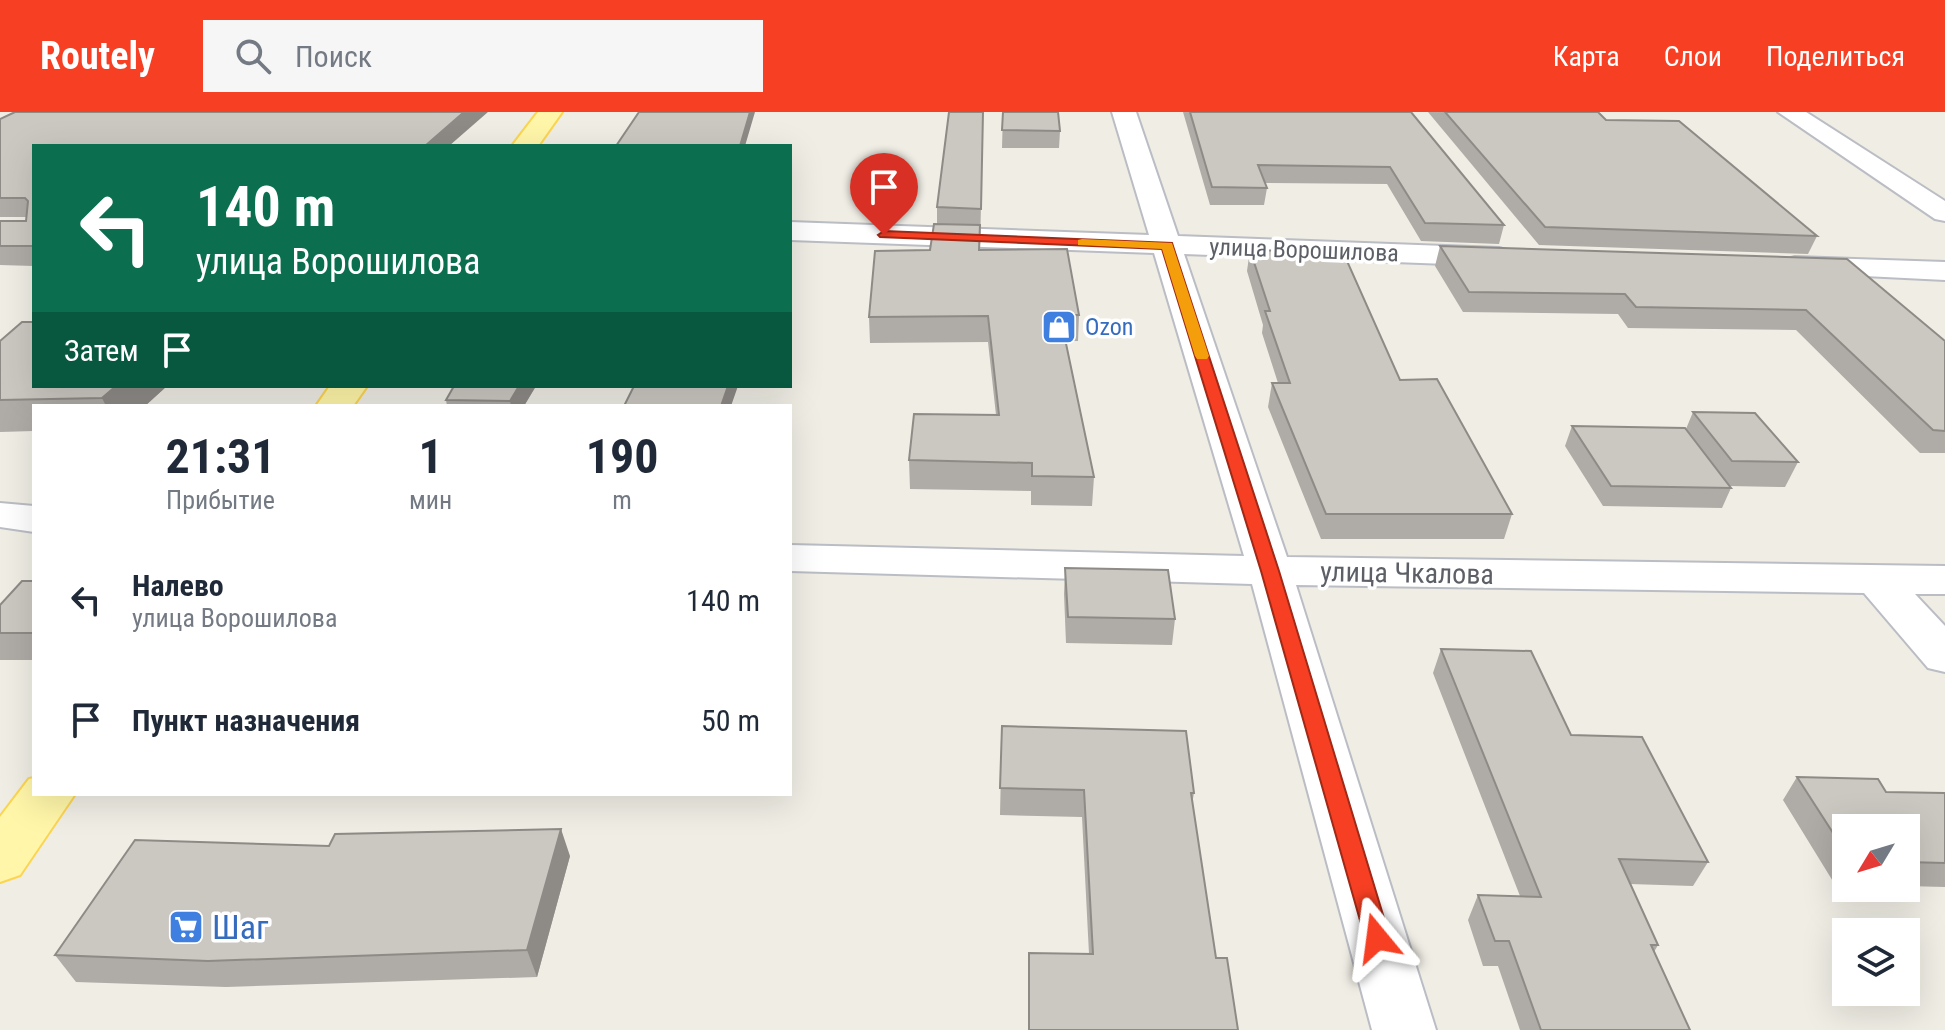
<!DOCTYPE html>
<html lang="ru">
<meta charset="utf-8">
<style>
body{margin:0;font-family:"Roboto Condensed",sans-serif;background:#f6f6f7;color:#1f2937;height:100vh;display:flex;flex-direction:column;font-size:30px;white-space:nowrap}
*{box-sizing:border-box;margin:0}
p{font-size:26px;color:#747a83}
.icon{flex:none;width:44px;height:44px;fill:none;stroke:currentColor;stroke-width:2;stroke-linecap:round;stroke-linejoin:round}
.map{position:relative;flex:1;overflow:hidden}
.panel{position:absolute;left:32px;top:292px;width:760px;height:392px;display:flex;flex-direction:column;background:#fff;border-radius:0px;box-shadow:0 8px 32px #0002}
.panel>*{flex:none}
.top-card{position:absolute;left:32px;top:32px;width:760px;height:244px;border-radius:0px;box-shadow:0 8px 32px #0002;background:#0b6e4f;color:#fff;overflow:hidden}
.needle{width:52px;rotate:232deg}
.controls{position:absolute;left:1832px;top:702px;display:grid;gap:16px}
.controls a{display:grid;place-items:center;width:88px;height:88px;border-radius:0px;background:#fff;box-shadow:0 8px 32px #0002;font-size:40px}
.pin{position:absolute;display:grid;place-items:center;width:68px;height:68px;color:#fff;margin:-82px -34px;border-radius:50% 50% 50% 0;rotate:-45deg;box-shadow:0 0 8px #0007}
.pin .icon{rotate:45deg}
.me{position:absolute;width:88px;margin:-44px;rotate:344deg;stroke-linejoin:round;filter:drop-shadow(0 0 6px #0008)}
.turn{display:flex;align-items:center;gap:28px;height:168px;padding:0 32px;font-size:36px}
.turn .icon{width:104px;height:104px;stroke-width:2.5}
.turn b{display:block;font-size:56px;line-height:68px}
.then{display:flex;align-items:center;height:76px;padding:0 32px;background:#0003;gap:16px;font-size:30px}
.eta{display:flex;justify-content:space-evenly;align-items:center;height:136px;text-align:center}
.eta b{font-size:48px;font-weight:700;line-height:56px}
ul{padding:0;list-style:none}
li{display:flex;align-items:center;gap:24px;height:120px;padding:0 32px}
li div{flex:1}
li b{display:block;font-size:30px}
li em{font-style:normal}
header{display:flex;align-items:center;gap:48px;box-sizing:border-box;height:112px;padding:0 40px;background:#f63f23;color:#fff}
header strong{font-size:38px}
nav{display:flex;gap:44px;margin-inline-start:auto;font-size:28px}
.search{width:560px;height:72px;background:#f6f6f7;display:flex;align-items:center;gap:20px;box-sizing:border-box;padding:0 28px;border-radius:0px;color:#747a83;font-size:30px}
.map>svg:first-child{display:block}
.lines{fill:none;stroke-linecap:round;stroke-linejoin:round}
.minor-casing{stroke:#bbbdc4;stroke-width:4}
.major-casing{stroke:#fcd550;stroke-width:4}
.minor{fill:#fff;fill-rule:evenodd}
.major{fill:#fff6a9;fill-rule:evenodd}
.wall{fill:#afaba6}
.shaded-wall{fill:#8e8b87}
.building{fill:#cbc7c1;stroke:#8e8b87;stroke-width:2}
.route{fill:#f63f23;stroke:#a02917;stroke-width:2}
.slow{fill:#f59e0b}
.labels{text-anchor:middle;dominant-baseline:central;stroke-width:7;stroke-linejoin:round;paint-order:stroke}
.far-street-label{font-size:24px;fill:#5c5f66;stroke:#fff}
.far-shop-label{font-size:24px;fill:#366cbe;stroke:#fff;text-anchor:start}
.street-label{font-size:28px;fill:#5c5f66;stroke:#fff}
.near-shop-label{font-size:34px;fill:#366cbe;stroke:#fff;text-anchor:start}
</style>
<header>
<strong>Routely</strong>
<div class="search"><svg class="icon" aria-label="search" viewBox="0 0 24 24"><circle cx="10" cy="10" r="6"/><path d="M15 15l6 6"/></svg>Поиск</div>
<nav><a>Карта</a><a>Слои</a><a>Поделиться</a></nav>
</header>
<div class="map">
<svg width="1945" height="918" viewBox="0 0 1945 918">
<rect width="100%" height="100%" fill="#efede4"/>
<g class="lines">
<g class="minor-casing">
<path id="minor" d="M1112,0H1136L1178,124L1499,136L1510,139L1514,145L1510,151L1499,154L1184,142L1287,445L1945,454V482H1915L1945,514V560L1928,556L1864,481L1296,473L1436,918H1372L1252,472L790,459V433L1244,444L1154,141L790,128V110L1149,123Z
M1778,0H1806L1945,89V109L1935,107Z
M1795,145L1945,150V168L1784,160L1780,154L1784,148Z
M0,391L34,394V420L0,415Z"/>
</g>
<g class="major-casing">
<path id="major" d="M538,0H562L538,34H512Z
M330,274H367L353,294H316Z
M34,666V682H75L20,763L0,770V705L29,667Z"/>
</g>
<use href="#minor" class="minor"/>
<use href="#major" class="major"/>
</g>
<path class="wall" d="M983,0L980,138L1079,203L1078,229H1066L1094,365L1092,394L1031,393V379L910,377L909,348L996,303L988,230L870,231L869,205L930,138L937,112V95Z
M1003,0L1060,19L1059,36H1002Z
M1183,0H1411L1504,113L1499,132L1421,129L1387,72L1265,71L1267,76L1264,93H1210Z
M1428,0H1598L1606,8L1817,124L1808,142L1539,133Z
M0,7L34,34V154L0,153V109H26L27,105H0Z
M1440,134L1847,147L1945,229V341H1920L1796,218L1628,216L1618,202L1463,200L1435,154Z
M1250,138L1400,268L1512,402L1504,427H1321L1268,295L1272,271H1278L1262,221L1263,213L1247,159Z
M0,229L34,274H167L145,294H34V319L0,320Z
M536,274L524,294H447L446,288Z
M1693,300L1798,350L1785,375L1729,374L1731,376L1722,396L1603,394L1565,334L1572,314L1686,317Z
M1065,456L1175,507L1172,533L1066,531L1064,482Z
M34,469V548H0V493Z
M1441,537L1571,623L1708,750L1693,774L1630,772L1658,833L1654,840L1690,918H1520L1498,854H1483L1468,808L1478,783L1520,784L1433,561Z
M1002,614L1194,681L1192,692L1216,846L1238,918H1028L1029,841L1089,842L1082,705L1000,703Z
M1797,665L1886,680L1945,681V775L1906,774V716H1846V772L1834,771L1783,688Z
M329,734L570,744L537,865L226,875L76,870L55,843Z"/>
<path class="shaded-wall" d="M464,0H488L449,34H425Z
M750,0H755L745,34H740Z
M116,274H167L145,294H106L102,286Z
M519,274H536L524,294H511L510,289Z
M728,274H738L731,294H721Z
M561,717L570,744L537,865L527,838Z"/>
<path class="building" d="M15,0H464L425,34H34V134H0V109H26L28,89L25,86H0V7Z
M639,0H750L740,34H616Z
M949,0H983L981,97L937,95Z
M1003,0H1058L1060,19L1002,18Z
M1190,0H1411L1504,113L1425,111L1390,55L1258,53L1267,76L1212,75Z
M1445,0H1598L1606,8L1679,9L1817,124L1545,115Z
M934,112L980,113L979,138L1067,137L1079,203H1060L1094,365L1032,364V351L909,348L914,302L999,303L988,204L869,205L875,139L930,138Z
M1440,134L1847,147L1945,229V319L1933,318L1806,198L1636,195L1625,182L1469,180Z
M1250,138L1343,140L1400,268L1437,267L1512,402H1326L1272,271H1290L1265,199H1270Z
M22,210H34V274H116L102,286L0,288V229Z
M454,274H519L510,289L446,288Z
M634,274H728L721,294H624Z
M1693,300L1755,301L1798,350L1732,349Z
M1572,314L1685,316L1731,376L1611,374Z
M1065,456L1168,458L1175,507L1068,505Z
M22,469H34V521H0V493Z
M1441,537L1531,539L1571,623L1642,625L1708,750L1619,747L1658,833H1651L1690,918H1541L1509,829H1495L1478,783L1541,785Z
M1002,614L1186,619L1194,681H1191L1216,846H1227L1238,918H1029V841L1093,842L1084,678L1000,676Z
M1797,665L1878,667L1886,680L1945,681V751L1906,750V716H1846V741Z
M561,717L527,838L208,849L55,843L135,728L329,734L335,722Z"/>
<path class="route" d="M884,119L1172,131L1279,459L1390,826L1386,834L1377,837L1368,834L1365,826L1261,459L1162,137L880,125L878,123Z"/>
<path class="slow" d="M1082,127L1172,131L1209,244L1207,247H1197L1195,244L1162,137L1078,133V128Z"/>
<defs>
<g id="shop-square" transform="scale(1.8)"><rect x="-9" y="-9" width="18" height="18" rx="4" fill="#3f7fe0" stroke="#fff"/><path d="M-5-2.5h2.3a2.7 3.5 0 0 1 5.4 0H5L5.5 6h-11ZM-1.5-2.5h3a1.5 2.3 0 0 0-3 0Z" fill="#fff"/></g>
<g id="supermarket-square" transform="scale(1.8)"><rect x="-9" y="-9" width="18" height="18" rx="4" fill="#3f7fe0" stroke="#fff"/><path d="M-6-5.5h2.5l.6 2H6L4.5 2H-2.5L-4.4-4H-6ZM-1.5 3.2a1.3 1.3 0 1 0 .1 0ZM3 3.2a1.3 1.3 0 1 0 .1 0Z" fill="#fff"/></g>
</defs>
<g fill-rule="evenodd">
<use href="#shop-square" x="1059" y="215"/>
<use href="#supermarket-square" x="186" y="815"/>
</g>
<g class="labels">
<g class="far-street-label">
<text transform="translate(1304 138) rotate(2)">улица Ворошилова</text>
</g>
<g class="far-shop-label">
<text x="1085" y="215">Ozon</text>
</g>
<g class="street-label">
<text transform="translate(1407 461) rotate(1)">улица Чкалова</text>
</g>
<g class="near-shop-label">
<text x="212" y="815">Шаг</text>
</g>
</g>
</svg>
<div class="controls">
<a><svg class="needle" viewBox="-14 -14 28 28"><path d="M0-13l5 13h-10z" fill="#e53935"/><path d="M0 13l5-13h-10z" fill="#747a83"/></svg></a>
<a><svg class="icon" aria-label="layers" viewBox="0 0 24 24"><path d="M12 4l9 5-9 5-9-5zM3 14l9 5 9-5"/></svg></a>
</div>
<div class="pin" style="left:884px;top:123px;background:#d93025"><svg class="icon" aria-label="arrive" viewBox="0 0 24 24"><path d="M6 21V4h12l-3 4 3 4H6"/></svg></div>
<svg class="me" style="left:1377px;top:826px" viewBox="-20 -20 40 40"><path d="M0-17L14 15 0 8-14 15z" fill="#f63f23" stroke="#fff" stroke-width="4"/></svg>
<div class="top-card">
<div class="turn"><svg class="icon" aria-label="left" viewBox="0 0 24 24"><path d="M17 20v-9H6M10 6l-5 5 5 5"/></svg><div><b>140 m</b>улица Ворошилова</div></div>
<div class="then">Затем<svg class="icon" aria-label="arrive" viewBox="0 0 24 24"><path d="M6 21V4h12l-3 4 3 4H6"/></svg></div>
</div>
<section class="panel">
<div class="eta">
<div><b>21:31</b><p>Прибытие</p></div>
<div><b>1</b><p>мин</p></div>
<div><b>190</b><p>m</p></div>
</div>
<ul>
<li><svg class="icon" aria-label="left" viewBox="0 0 24 24"><path d="M17 20v-9H6M10 6l-5 5 5 5"/></svg><div><b>Налево</b><p>улица Ворошилова</p></div><em>140 m</em></li>
<li><svg class="icon" aria-label="arrive" viewBox="0 0 24 24"><path d="M6 21V4h12l-3 4 3 4H6"/></svg><div><b>Пункт назначения</b></div><em>50 m</em></li>
</ul>
</section>
</div>
